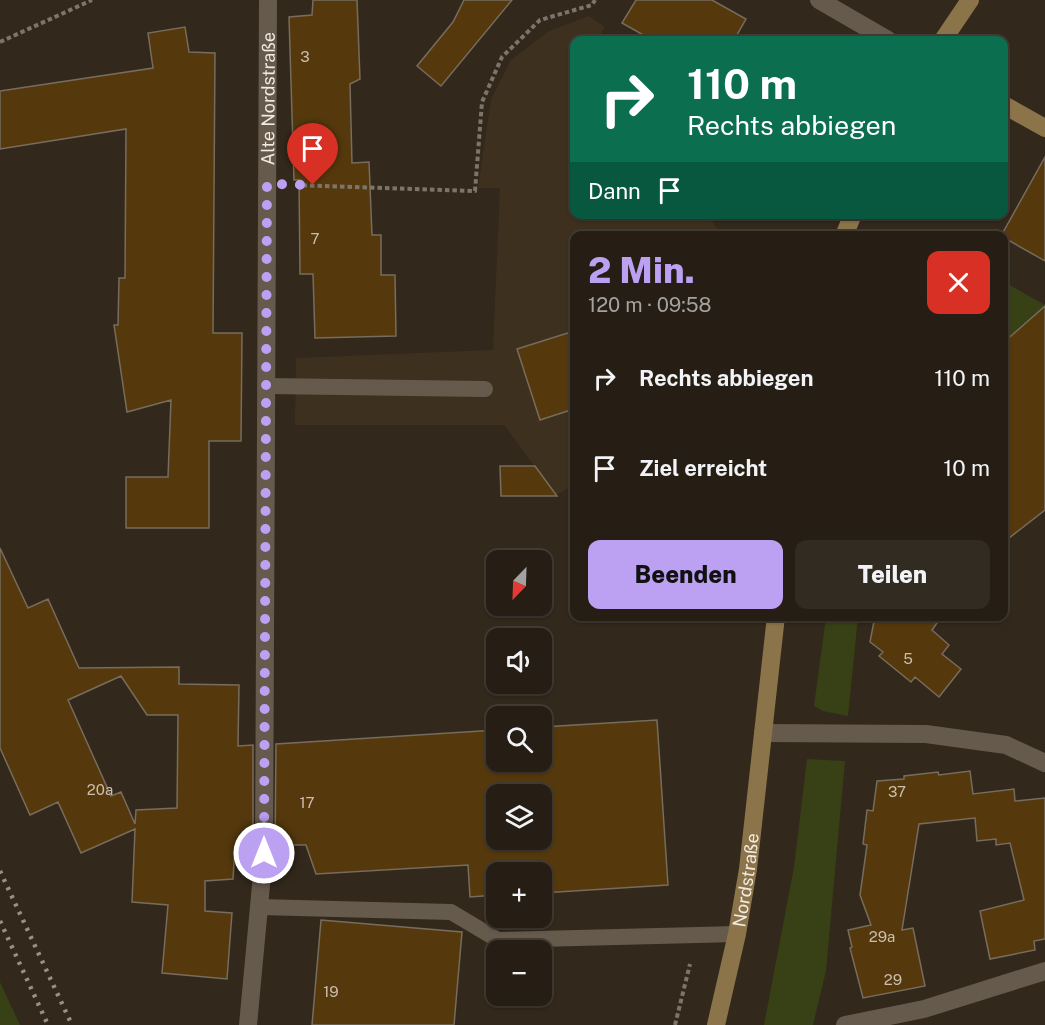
<!DOCTYPE html>
<html lang="de">
<meta charset="utf-8">
<style>
body{margin:0;font-family:"Public Sans",sans-serif;background:#322b22;color:#f1f3f6;height:100vh;display:flex;flex-direction:column;font-size:22px;white-space:nowrap}
*{box-sizing:border-box;margin:0}
p{font-size:20px;color:#a4a2a0}
.icon{flex:none;width:33px;height:33px;fill:none;stroke:currentColor;stroke-width:2;stroke-linecap:round;stroke-linejoin:round}
.map{position:relative;flex:1;overflow:hidden}
.side{position:absolute;left:570px;top:231px;width:438px;height:390px;display:flex;flex-direction:column;background:#261e14;border-radius:12px;box-shadow:0 2px 4px #0004,0 0 0 2px #423c34}
.side>*{flex:none}
.banner{position:absolute;left:570px;top:36px;width:438px;height:183px;border-radius:12px;box-shadow:0 2px 4px #0004,0 0 0 2px #423c34;background:#0b6e4f;color:#fff;overflow:hidden}
.needle{width:39px;rotate:203deg}
.tools{position:absolute;left:486px;top:550px;display:grid;gap:12px}
.tools a{display:grid;place-items:center;width:66px;height:66px;border-radius:12px;background:#261e14;box-shadow:0 2px 4px #0004,0 0 0 2px #423c34;font-size:30px}
.pin{position:absolute;display:grid;place-items:center;width:51px;height:51px;color:#fff;margin:-62px -26px;border-radius:50% 50% 50% 0;rotate:-45deg;box-shadow:0 0 6px #0007}
.pin .icon{rotate:45deg}
.me{position:absolute;width:66px;margin:-33px;rotate:0deg;stroke-linejoin:round;filter:drop-shadow(0 0 4px #0008)}
.turn{display:flex;align-items:center;gap:21px;height:126px;padding:0 18px;font-size:27px}
.turn .icon{width:78px;height:78px;stroke-width:2.5}
.turn b{display:block;font-size:42px;line-height:51px}
.then{display:flex;align-items:center;height:57px;padding:0 18px;background:#0003;gap:12px;font-size:22px}
.round{display:grid;place-items:center;flex:none;width:63px;height:63px;border-radius:12px;background:#322b22}
.headline{display:flex;align-items:center;justify-content:space-between;height:102px;padding:0 18px}
h1{font-size:36px;font-weight:800;line-height:45px;color:#bca0f2}
.primary-button{display:flex;gap:12px;margin-top:auto;padding:12px 18px}
.primary-button a{flex:1;height:69px;border-radius:12px;background:#bca0f2;color:#111;font-size:24px;font-weight:800;line-height:69px;text-align:center}
.primary-button a+a{background:#322b22;color:#f1f3f6}
ul{padding:0;list-style:none}
li{display:flex;align-items:center;gap:18px;height:90px;padding:0 18px}
li div{flex:1}
li b{display:block;font-size:22px}
li em{font-style:normal}
.map>svg:first-child{display:block}
.built{fill:#3e301e}
.green{fill:#384015}
.building{fill:#55390d;stroke:#776c5d;stroke-width:1.5;fill-rule:evenodd}
.lines{fill:none;stroke-linecap:round;stroke-linejoin:round}
.path{stroke:#7e756a;stroke-width:4;stroke-dasharray:4.5 3;stroke-linecap:butt}
.lane{stroke:#665a4c;stroke-width:16}
.street{stroke:#665a4c;stroke-width:18}
.secondary{stroke:#8c744a;stroke-width:18}
.rail{stroke:#989086;stroke-width:4.5;stroke-dasharray:3 6;stroke-linecap:butt}
.route{stroke:#bca0f2;stroke-width:10;stroke-dasharray:0 18}
.labels{text-anchor:middle;dominant-baseline:central;stroke-width:6;stroke-linejoin:round;paint-order:stroke}
.number-label{font-size:15px;fill:#cbbeae}
.street-label{font-size:18px;fill:#f2ebe3;stroke:#32281b}
</style>
<div class="map">
<svg width="1045" height="1025" viewBox="0 0 1045 1025">
<rect width="100%" height="100%" fill="#32281b"/>
<path class="built" d="M589,16L605,27L600,35L603,40H574V214L708,215L721,235L574,236V485L556,495L504,425H295L296,358L493,350L500,188H478L491,99L511,60L549,31Z"/>
<path class="green" d="M1004,282L1045,305L1004,341Z
M826,617H858L848,716L823,711L814,706Z
M807,759L845,761L826,971L813,1025H764L794,867Z
M0,982L20,1025H0Z"/>
<path class="building" d="M313,0H357L360,79L350,84L352,163L369,162L372,235H381V275H395L396,336L315,338L313,274H300L299,180H294L289,17L312,15Z
M464,0H512L441,86L417,66L453,22Z
M636,0H712L746,19L734,40H652L622,23Z
M185,27L189,52L215,53L213,333H242L241,441H209V528H126V477H168L171,400L127,412L114,325H118L119,278H125L126,129L0,149V91L153,68L148,33Z
M1045,157V261L1001,236Z
M1045,306V510L1004,542V342Z
M574,331V409L540,420L517,349Z
M500,466H535L557,496H501Z
M0,548L28,608L48,599L79,668L179,667V684L239,685L238,746L253,745V846H235L233,879L205,881V911L232,913L227,979L162,973L168,905L132,902L135,829L81,853L58,802L30,815L0,748ZM121,676L147,715H178L177,808L136,810L135,824L121,792L111,796L68,700Z
M875,616H942L932,630L949,645L942,654L961,669L939,697L915,677L911,682L879,656L883,652L870,642Z
M657,720L668,885L542,893V873H496V895L470,897L468,865L316,874L306,845H275L276,744L496,730V762H542V727ZM496,795H542V840H496Z
M970,771L973,794L1014,789L1015,801L1045,798V939L1034,941L1035,950L990,959L980,911L1024,900L1010,843L996,845V839L977,841L975,818L919,824L902,930L913,928L925,986L863,998L850,948L852,947L848,930L871,925L860,895L867,845L863,844L867,810L873,811L877,781L904,779V776L938,772L939,775Z
M321,920L462,932L454,1025H312Z"/>
<g class="lines">
<path class="path" d="M0,42L92,0
M295,185L475,191L482,102L502,57L540,20L592,5L595,0
M675,1025L690,964"/>
<path class="lane" d="M266,386L485,389
M259,907L451,912L498,940L737,934"/>
<g class="street">
<path d="M819,0L888,40"/>
<path d="M763,733L926,734L1006,745L1045,763"/>
<path id="s1" d="M248,1025L264,853L268,0"/>
<path d="M845,1025L924,1009L1045,971"/>
</g>
<g class="secondary">
<path d="M943,40L970,0"/>
<path d="M1004,105L1045,128"/>
<path d="M844,236L853,214"/>
<path id="s2" d="M716,1025L737,934L748,869L776,616"/>
</g>
<path class="rail" d="M0,871L72,1025
M0,921L48,1025"/>
</g>
<g class="lines">
<path class="route" d="M264,853L267,184L313,185"/>
</g>
<g class="labels">
<g class="number-label">
<text x="305" y="56">3</text>
<text x="315" y="238">7</text>
<text x="908" y="658">5</text>
<text x="100" y="789">20a</text>
<text x="897" y="791">37</text>
<text x="307" y="802">17</text>
<text x="882" y="936">29a</text>
<text x="893" y="979">29</text>
<text x="331" y="991">19</text>
</g>
<g class="street-label">
<text stroke="none"><textPath href="#s1" startOffset="927">Alte Nordstraße</textPath></text>
<text stroke="none"><textPath href="#s2" startOffset="148">Nordstraße</textPath></text>
</g>
</g>
</svg>
<div class="tools">
<a><svg class="needle" viewBox="-14 -14 28 28"><path d="M0-13l5 13h-10z" fill="#e53935"/><path d="M0 13l5-13h-10z" fill="#a4a2a0"/></svg></a>
<a><svg class="icon" aria-label="sound" viewBox="0 0 24 24"><path d="M4 9h4l5-4v14l-5-4H4zM17 9q2 3 0 6"/></svg></a>
<a><svg class="icon" aria-label="search" viewBox="0 0 24 24"><circle cx="10" cy="10" r="6"/><path d="M15 15l6 6"/></svg></a>
<a><svg class="icon" aria-label="layers" viewBox="0 0 24 24"><path d="M12 4l9 5-9 5-9-5zM3 14l9 5 9-5"/></svg></a>
<a>+</a>
<a>−</a>
</div>
<div class="pin" style="left:313px;top:185px;background:#d93025"><svg class="icon" aria-label="arrive" viewBox="0 0 24 24"><path d="M6 21V4h12l-3 4 3 4H6"/></svg></div>
<svg class="me" style="left:264px;top:853px" viewBox="-20 -20 40 40"><circle r="17" fill="#bca0f2" stroke="#fff" stroke-width="3"/><path d="M0-11L8 9 0 5-8 9z" fill="#fff"/></svg>
<div class="banner">
<div class="turn"><svg class="icon" aria-label="right" viewBox="0 0 24 24"><path d="M7 20v-9h11M14 6l5 5-5 5"/></svg><div><b>110 m</b>Rechts abbiegen</div></div>
<div class="then">Dann<svg class="icon" aria-label="arrive" viewBox="0 0 24 24"><path d="M6 21V4h12l-3 4 3 4H6"/></svg></div>
</div>
<section class="side">
<div class="headline"><div><h1>2 Min.</h1><p>120 m · 09:58</p></div><a class="round" style="background:#d93025;color:#fff"><svg class="icon" aria-label="close" viewBox="0 0 24 24"><path d="M6 6l12 12M18 6L6 18"/></svg></a></div>
<ul>
<li><svg class="icon" aria-label="right" viewBox="0 0 24 24"><path d="M7 20v-9h11M14 6l5 5-5 5"/></svg><div><b>Rechts abbiegen</b></div><em>110 m</em></li>
<li><svg class="icon" aria-label="arrive" viewBox="0 0 24 24"><path d="M6 21V4h12l-3 4 3 4H6"/></svg><div><b>Ziel erreicht</b></div><em>10 m</em></li>
</ul>
<div class="primary-button"><a>Beenden</a><a>Teilen</a></div>
</section>
</div>
